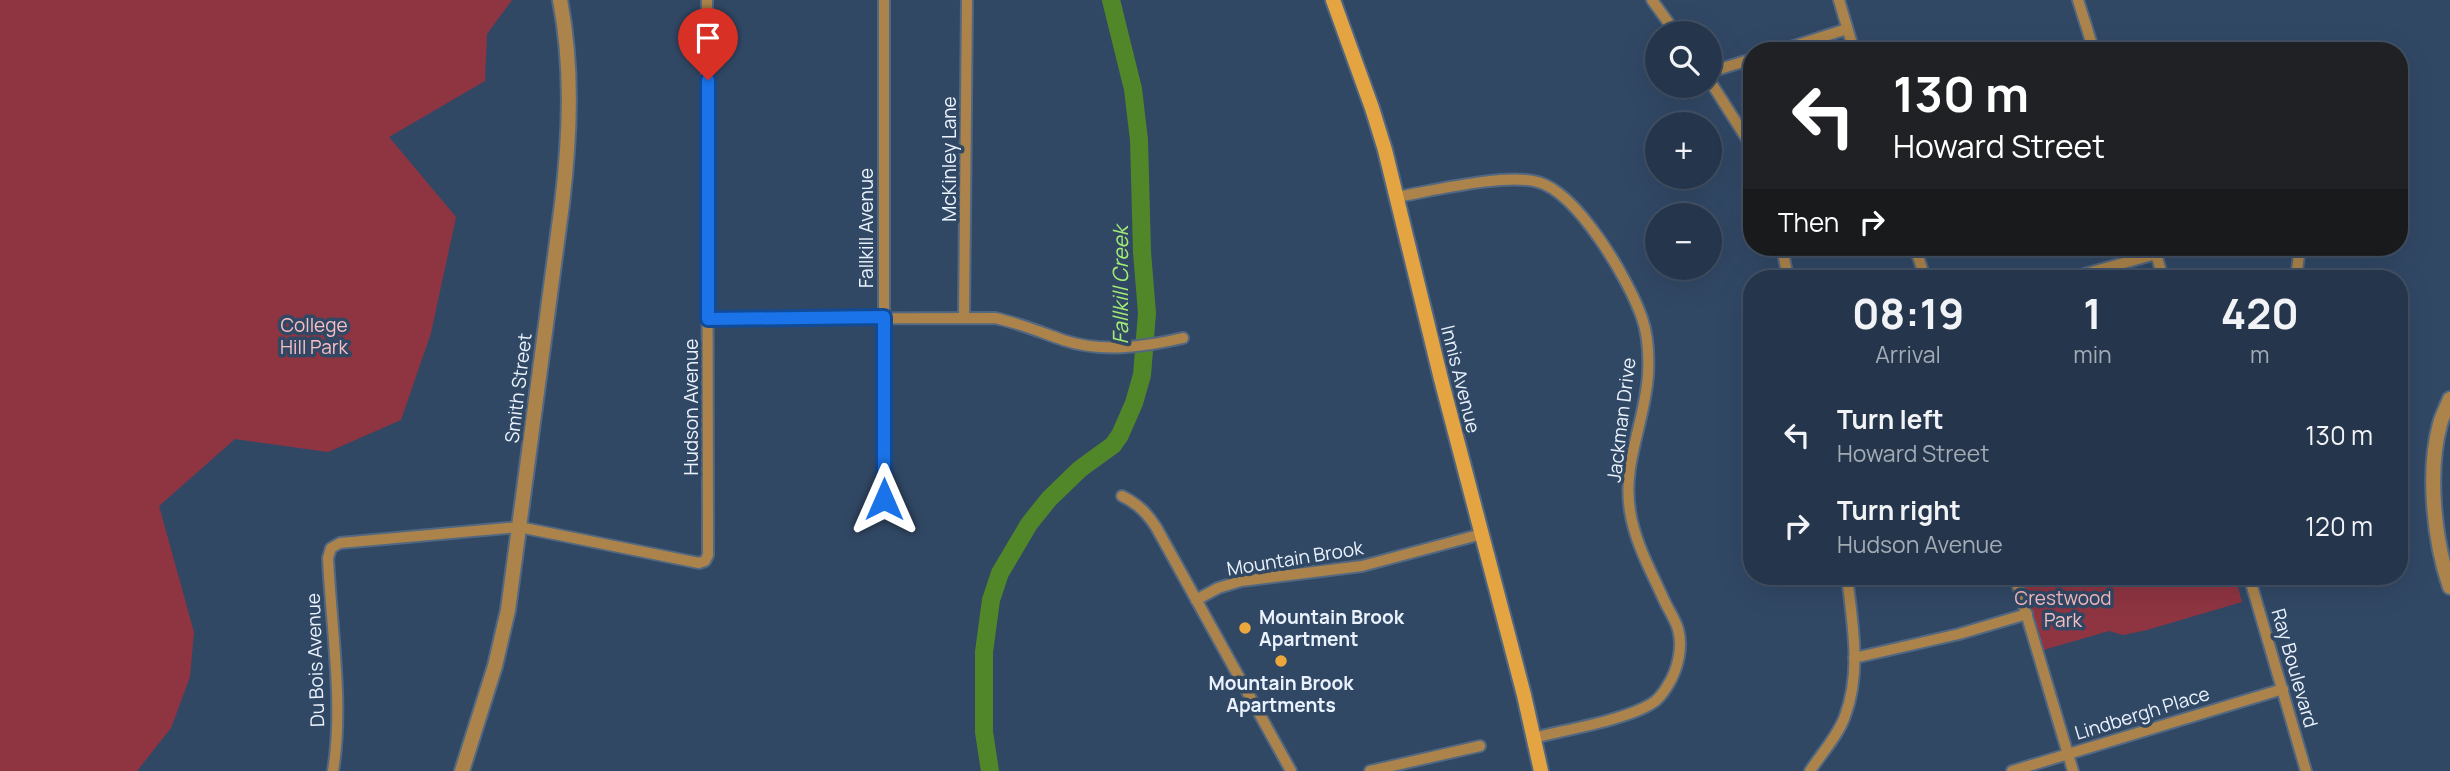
<!DOCTYPE html>
<meta charset="utf-8">
<style>
body{margin:0;font-family:Manrope,sans-serif;background:#2d3e53;color:#f1f3f6;height:100vh;display:flex;flex-direction:column;font-size:26px;white-space:nowrap}
*{box-sizing:border-box;margin:0}
p{font-size:23px;color:#a3abb5}
.icon{flex:none;width:38px;height:38px;fill:none;stroke:currentColor;stroke-width:2;stroke-linecap:round;stroke-linejoin:round}
.map{position:relative;flex:1;overflow:hidden}
.sheet{position:absolute;left:1743px;top:270px;width:665px;height:315px;display:flex;flex-direction:column;background:#25364c;border-radius:28px;box-shadow:0 7px 28px #0002,0 0 0 2px #425064}
.sheet>*{flex:none}
.guide{position:absolute;left:1743px;top:42px;width:665px;height:214px;border-radius:28px;box-shadow:0 7px 28px #0002,0 0 0 2px #425064;background:#202124;color:#fff;overflow:hidden}
.tools{position:absolute;left:1645px;top:21px;display:grid;gap:14px}
.tools a{display:grid;place-items:center;width:77px;height:77px;border-radius:50%;background:#25364c;box-shadow:0 7px 28px #0002,0 0 0 2px #425064;font-size:35px}
.pin{position:absolute;display:grid;place-items:center;width:60px;height:60px;color:#fff;margin:-72px -30px;border-radius:50% 50% 50% 0;rotate:-45deg;box-shadow:0 0 7px #0007}
.pin .icon{rotate:45deg}
.me{position:absolute;width:77px;margin:-38px;rotate:0deg;stroke-linejoin:round;filter:drop-shadow(0 0 5px #0008)}
.turn{display:flex;align-items:center;gap:24px;height:147px;padding:0 35px;font-size:32px}
.turn .icon{width:91px;height:91px;stroke-width:2.5}
.turn b{display:block;font-size:49px;line-height:60px}
.then{display:flex;align-items:center;height:66px;padding:0 35px;background:#0003;gap:14px;font-size:26px}
.eta{display:flex;justify-content:space-evenly;align-items:center;height:119px;text-align:center}
.eta b{font-size:42px;font-weight:700;line-height:49px}
ul{padding:0;list-style:none}
li{display:flex;align-items:center;gap:21px;height:91px;padding:0 35px}
li div{flex:1}
li b{display:block;font-size:26px}
li em{font-style:normal}
.map>svg:first-child{display:block}
.green{fill:#8f3542}
.lines{fill:none;stroke-linecap:round;stroke-linejoin:round}
.river{stroke:#518729;stroke-width:18}
.minor-casing{stroke:#526780;stroke-width:14}
.tertiary-casing{stroke:#526780;stroke-width:18}
.secondary-casing{stroke:#526780;stroke-width:18}
.minor{stroke:#ac844b;stroke-width:10}
.tertiary{stroke:#ac844b;stroke-width:14}
.secondary{stroke:#e4a442;stroke-width:14}
.route-casing{stroke:#114b97;stroke-width:18}
.route{stroke:#1a73e8;stroke-width:12}
.poi-dot{fill:#eda83b;stroke:#314865;stroke-width:2.5}
.labels{text-anchor:middle;dominant-baseline:central;stroke-width:7;stroke-linejoin:round;paint-order:stroke}
.street-label{font-size:19px;fill:#eaf2fd;stroke:#314865}
.park-label{font-size:19px;fill:#f8bec2;stroke:#314865}
.poi-label{font-size:19px;font-weight:bold;fill:#eaf2fd;stroke:#314865;text-anchor:start}
.water-label{font-size:21px;font-style:italic;fill:#a3ec75;stroke:#314865}
</style>
<div class="map">
<svg width="2450" height="771" viewBox="0 0 2450 771">
<rect width="100%" height="100%" fill="#314865"/>
<path class="green" d="M0,0H512L487,34L485,81L389,137L456,217L431,333L401,420L328,452L235,439L159,506L194,632L190,677L171,728L137,771H0Z
M2018,576H2235L2242,602L2147,630L2123,635L2109,631L2040,651Z"/>
<g class="lines">
<path class="river" d="M990,771L984,732V652L991,600L1000,573L1029,524L1049,499L1080,469L1113,445L1120,435L1134,403L1142,375L1147,313L1142,252L1139,140L1133,89L1111,0"/>
<g class="minor-casing">
<path id="minor" d="M884,0V499
M1652,0L1676,33
M1839,0L1854,51
M2078,0L2094,51
M1778,51L1847,29
M1710,72L1752,59
M1710,81L1752,147
M1396,197C1432,191 1505,173 1538,182C1578,193 1629,280 1642,318C1648,335 1649,357 1648,375C1645,422 1622,464 1630,511C1635,543 1651,571 1664,600C1668,609 1675,619 1678,629C1683,647 1678,669 1668,685C1664,692 1658,700 1651,704C1625,720 1564,730 1534,738
M1782,247L1788,278
M1915,247L1925,278
M2154,247L2163,278
M2070,278L2156,254
M2296,278L2300,247
M964,318L967,0
M708,319L995,318C1019,323 1040,332 1063,340C1102,353 1144,347 1183,338
M1122,496C1138,504 1147,513 1156,527L1291,771
M2015,576L2073,771
M2249,576L2306,771
M1196,600L1218,588L1241,581L1362,566L1482,534
M1854,658L1959,634L2027,614
M333,771C344,705 331,625 328,558L331,548L340,543L519,527L699,563L705,561L708,555L707,0
M1370,771L1480,746
M1810,771C1821,754 1838,736 1845,716C1862,671 1852,622 1847,576
M2012,771L2283,689"/>
</g>
<g class="tertiary-casing">
<path id="tertiary" d="M2450,399C2447,407 2442,416 2440,424C2427,472 2434,541 2450,587
M462,771L495,666L508,610L562,204C570,136 573,67 560,0"/>
</g>
<g class="secondary-casing">
<path id="secondary" d="M1333,0L1372,108L1385,150L1441,379L1524,695L1541,771"/>
</g>
<use href="#minor" class="minor"/>
<use href="#tertiary" class="tertiary"/>
<use href="#secondary" class="secondary"/>
</g>
<g class="lines">
<g class="route-casing">
<path id="route" d="M708,80V319L884,317V499"/>
</g>
<use href="#route" class="route"/>
</g>
<g class="poi-dot">
<circle cx="1245" cy="628" r="7"/>
<circle cx="1281" cy="661" r="7"/>
</g>
<g class="labels">
<g class="street-label">
<text transform="translate(949 159) rotate(-90)">McKinley Lane</text>
<text transform="translate(866 228) rotate(-90)">Fallkill Avenue</text>
<text transform="translate(1461 379) rotate(76)">Innis Avenue</text>
<text transform="translate(518 388) rotate(-83)">Smith Street</text>
<text transform="translate(691 407) rotate(-90)">Hudson Avenue</text>
<text transform="translate(1621 420) rotate(-83)">Jackman Drive</text>
<text transform="translate(1295 558) rotate(-9)">Mountain Brook</text>
<text transform="translate(315 660) rotate(-92)">Du Bois Avenue</text>
<text transform="translate(2295 668) rotate(74)">Ray Boulevard</text>
<text transform="translate(2142 713) rotate(-17)">Lindbergh Place</text>
</g>
<g class="park-label">
<text x="314" y="325">College<tspan x="314" dy="22">Hill Park</tspan></text>
<text x="2063" y="598">Crestwood<tspan x="2063" dy="22">Park</tspan></text>
</g>
<g class="poi-label">
<text x="1259" y="617">Mountain Brook<tspan x="1259" dy="22">Apartment</tspan></text>
<text x="1281" y="683" text-anchor="middle">Mountain Brook<tspan x="1281" dy="22">Apartments</tspan></text>
</g>
<g class="water-label">
<text transform="translate(1120 285) rotate(-90)">Fallkill Creek</text>
</g>
</g>
</svg>
<div class="tools">
<a><svg class="icon" aria-label="search" viewBox="0 0 24 24"><circle cx="10" cy="10" r="6"/><path d="M15 15l6 6"/></svg></a>
<a>+</a>
<a>−</a>
</div>
<div class="pin" style="left:708px;top:80px;background:#d93025"><svg class="icon" aria-label="arrive" viewBox="0 0 24 24"><path d="M6 21V4h12l-3 4 3 4H6"/></svg></div>
<svg class="me" style="left:884px;top:499px" viewBox="-20 -20 40 40"><path d="M0-17L14 15 0 8-14 15z" fill="#1a73e8" stroke="#fff" stroke-width="4"/></svg>
<div class="guide">
<div class="turn"><svg class="icon" aria-label="left" viewBox="0 0 24 24"><path d="M17 20v-9H6M10 6l-5 5 5 5"/></svg><div><b>130 m</b>Howard Street</div></div>
<div class="then">Then<svg class="icon" aria-label="right" viewBox="0 0 24 24"><path d="M7 20v-9h11M14 6l5 5-5 5"/></svg></div>
</div>
<section class="sheet">
<div class="eta">
<div><b>08:19</b><p>Arrival</p></div>
<div><b>1</b><p>min</p></div>
<div><b>420</b><p>m</p></div>
</div>
<ul>
<li><svg class="icon" aria-label="left" viewBox="0 0 24 24"><path d="M17 20v-9H6M10 6l-5 5 5 5"/></svg><div><b>Turn left</b><p>Howard Street</p></div><em>130 m</em></li>
<li><svg class="icon" aria-label="right" viewBox="0 0 24 24"><path d="M7 20v-9h11M14 6l5 5-5 5"/></svg><div><b>Turn right</b><p>Hudson Avenue</p></div><em>120 m</em></li>
</ul>
</section>
</div>
